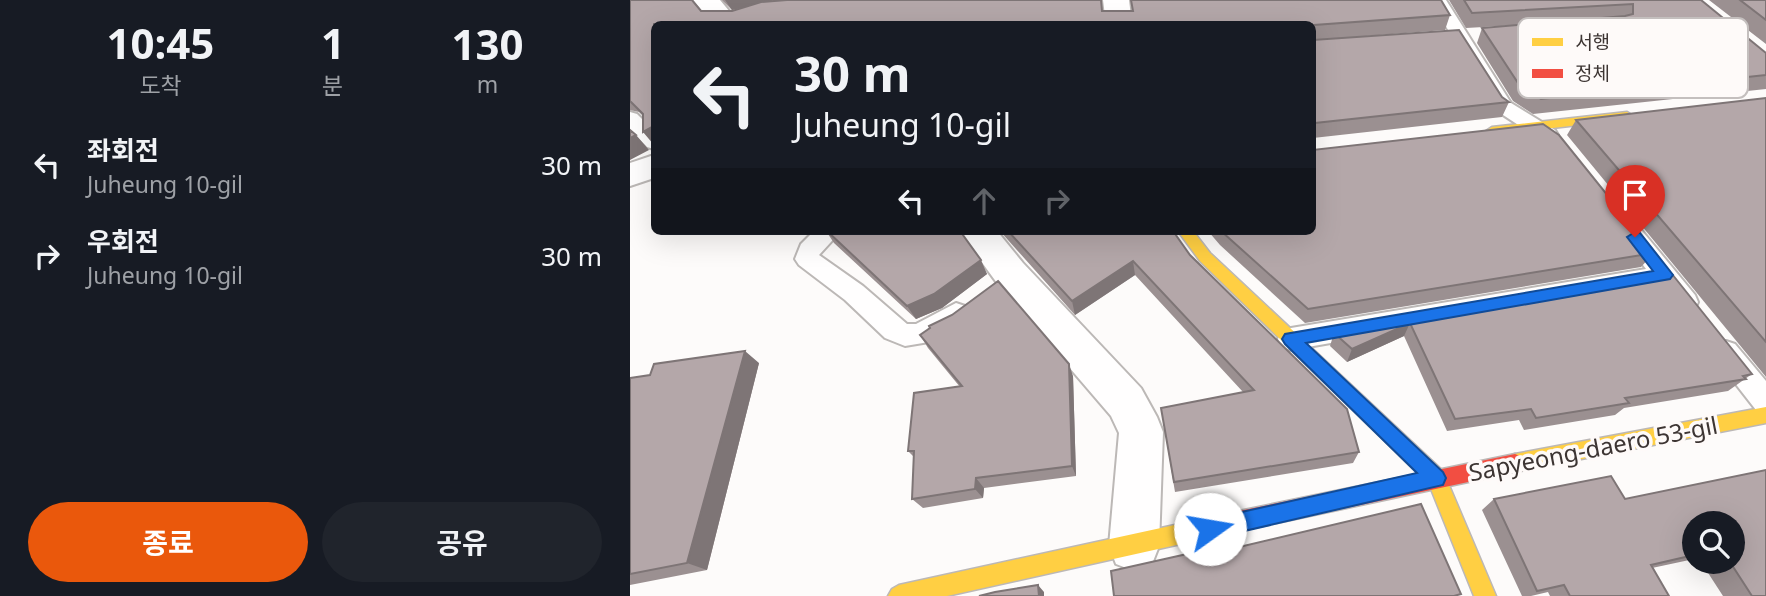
<!DOCTYPE html>
<html lang="ko">
<meta charset="utf-8">
<style>
body{margin:0;font-family:"Noto Sans","Noto Sans KR",sans-serif;background:#20242c;color:#f1f3f6;height:100vh;display:flex;flex-direction:column;font-size:26px;white-space:nowrap}
*{box-sizing:border-box;margin:0}
p{font-size:23px;color:#9ea1a6}
.icon{flex:none;width:38px;height:38px;fill:none;stroke:currentColor;stroke-width:2;stroke-linecap:round;stroke-linejoin:round}
.map{position:relative;flex:1;overflow:hidden}
.side{display:flex;flex-direction:column;background:#171b24;width:630px}
.side>*{flex:none}
.top-card{position:absolute;left:21px;top:21px;width:665px;height:214px;border-radius:10px;box-shadow:0 7px 28px #0002;background:#171b24;color:#f1f3f6;overflow:hidden}
.buttons{position:absolute;left:1052px;top:511px;display:grid;gap:14px}
.buttons a{display:grid;place-items:center;width:63px;height:63px;border-radius:50%;background:#171b24;box-shadow:0 7px 28px #0002;font-size:35px}
.pin{position:absolute;display:grid;place-items:center;width:60px;height:60px;color:#fff;margin:-72px -30px;border-radius:50% 50% 50% 0;rotate:-45deg;box-shadow:0 0 7px #0007}
.pin .icon{rotate:45deg}
.me{position:absolute;width:77px;margin:-38px;rotate:77deg;stroke-linejoin:round;filter:drop-shadow(0 0 5px #0008)}
.turn{display:flex;align-items:center;gap:24px;height:147px;padding:0 28px;font-size:32px}
.turn .icon{width:91px;height:91px;stroke-width:2.5}
.turn b{display:block;font-size:49px;line-height:60px}
.lanes{display:flex;align-items:center;height:66px;padding:0 28px;background:#0003;justify-content:center;gap:35px;direction:ltr}
.lanes .off{opacity:.35}
.eta{display:flex;justify-content:space-evenly;align-items:center;height:119px;text-align:center}
.eta b{font-size:42px;font-weight:700;line-height:49px}
.primary-button{display:flex;gap:14px;margin-top:auto;padding:14px 28px}
.primary-button a{flex:1;height:80px;border-radius:42px;background:#ea580c;color:#fff;font-size:28px;font-weight:700;line-height:80px;text-align:center}
.primary-button a+a{background:#20242c;color:#f1f3f6}
ul{padding:0;list-style:none}
li{display:flex;align-items:center;gap:21px;height:91px;padding:0 28px}
li div{flex:1}
li b{display:block;font-size:26px}
li em{font-style:normal}
main{display:flex;flex:1;min-height:0}
.map>svg:first-child{display:block}
.lines{fill:none;stroke-linecap:round;stroke-linejoin:round}
.lane-casing{stroke:#bcb8b6;stroke-width:4}
.street-casing{stroke:#bcb8b6;stroke-width:4}
.slow-casing{stroke:#bcb8b6;stroke-width:3}
.jam-casing{stroke:#bcb8b6;stroke-width:3}
.lane{fill:#fffefe;fill-rule:evenodd}
.street{fill:#fffefe;fill-rule:evenodd}
.slow{fill:#ffcf43;fill-rule:evenodd}
.jam{fill:#f24e42;fill-rule:evenodd}
.wall{fill:#9b9091}
.shaded-wall{fill:#7e7576}
.building{fill:#b4a7a9;stroke:#7e7576;stroke-width:2}
.route{fill:#1a73e8;stroke:#114b97;stroke-width:2}
.labels{text-anchor:middle;dominant-baseline:central;stroke-width:7;stroke-linejoin:round;paint-order:stroke}
.near-street-label{font-size:24px;fill:#3d3533;stroke:#fefaf9}
.key{fill:#fefaf9;stroke:#c4bfbe;stroke-width:2}
.key-label{font-size:19px;fill:#3d3533}
</style>
<main>
<section class="side">
<div class="eta">
<div><b>10:45</b><p>도착</p></div>
<div><b>1</b><p>분</p></div>
<div><b>130</b><p>m</p></div>
</div>
<ul>
<li><svg class="icon" aria-label="left" viewBox="0 0 24 24"><path d="M17 20v-9H6M10 6l-5 5 5 5"/></svg><div><b>좌회전</b><p>Juheung 10-gil</p></div><em>30 m</em></li>
<li><svg class="icon" aria-label="right" viewBox="0 0 24 24"><path d="M7 20v-9h11M14 6l5 5-5 5"/></svg><div><b>우회전</b><p>Juheung 10-gil</p></div><em>30 m</em></li>
</ul>
<div class="primary-button"><a>종료</a><a>공유</a></div>
</section>
<div class="map">
<svg width="1136" height="596" viewBox="0 0 1136 596">
<rect width="100%" height="100%" fill="#fdfbfa"/>
<g class="lines">
<g class="lane-casing">
<path id="lane" d="M800,0H816L881,103L925,130L928,135L925,140H911L867,111Z
M0,112L7,114L24,131V149L17,147L0,129Z
M1000,224L1008,226L1065,295L1068,302L1065,309C1046,315 1039,299 1029,285L661,350L652,347L648,339L652,331L661,328L1016,269L989,232L992,226Z
M184,231H211L189,255L233,286L277,324H286L326,303L335,306L338,313L335,320L299,342L275,346L255,338L215,300L169,265L165,259L171,244Z
M1096,341L1105,344L1136,381V413L1126,410L1087,360L1083,352L1087,344Z"/>
</g>
<g class="street-casing">
<path id="street" d="M63,0H90L110,24H83Z
M473,0H499L502,24H476Z
M24,155V178L0,186V163Z
M329,231H367L393,263L511,388L527,417L533,432L529,546L522,564L504,571L486,564L479,546L489,433L481,416L367,283Z"/>
</g>
<g class="slow-casing">
<path id="slow" d="M997,112L1003,116L1001,119L862,135L856,131L862,127Z
M548,231H563L580,253L813,471L866,596H844L799,484L570,261Z
M1136,407V423L885,472L878,469L876,463L878,457L885,454Z
M609,511L616,514L619,521L616,528L609,531L317,596H258L262,589L269,585Z"/>
</g>
<g class="jam-casing">
<path id="jam" d="M885,454L892,457L894,463L892,469L885,472L609,531L602,528L599,521L602,514L609,511Z"/>
</g>
<use href="#lane" class="lane"/>
<use href="#street" class="street"/>
<use href="#slow" class="slow"/>
<use href="#jam" class="jam"/>
</g>
<path class="wall" d="M0,0L71,11H102L113,7L102,10L92,0H471L472,11L820,15L815,30L736,36L872,97L879,102L872,117L683,138V150L1024,253L1011,267L675,323L590,245L578,231H682V24H24L13,116L9,112L0,110Z
M819,0H1071L1136,53V89L903,114L883,101L847,43L852,28L889,25L836,28Z
M1079,0H1136V44Z
M1136,98V377L937,135L946,120Z
M196,231H330L357,274L312,308L286,319L204,243Z
M370,231H543L560,255L729,452L723,463L545,492L531,408L613,392L505,275L445,315Z
M1042,274L1122,374L1098,391L994,408L985,415L894,430L889,420L817,431L774,336L717,362L700,346L704,333Z
M290,335L443,376L446,476L354,488L353,498L293,508L282,499L284,457L278,451L330,387L298,348Z
M129,363L77,570L0,585V378Z
M1136,470V596H1093L1071,562H1102V523H1064V559L1022,568L1039,596H920L918,592L901,596H892L852,510L864,499H995Z"/>
<path class="shaded-wall" d="M95,0H142V2L102,10Z
M24,126V145L13,132Z
M6,135L19,150L0,160V138Z
M351,260L357,274L312,308L286,319L277,306Z
M503,261L505,275L445,315L442,301Z
M780,323L774,336L717,362L722,349Z
M115,351L129,363L77,570L57,563Z
M439,364L443,376L446,476L442,466Z
M346,478L354,488L353,498L345,489Z
M408,585L414,592V596H409Z"/>
<path class="building" d="M0,0H62L71,11H102L131,2L157,0H471L472,11H503L501,0H811L820,15L684,25L682,27V24H24V126L13,132V114L0,101Z
M834,0H1071L1136,53V75L911,99L890,86L852,28L995,16L1003,14V4L842,13Z
M1110,0H1136V20Z
M829,30L872,97L879,102L685,123L682,125V38L683,40Z
M1136,98V342L946,120Z
M913,124L929,135L1024,253L678,309L591,231H682V134L683,150Z
M0,130L6,135L0,138Z
M197,231H330L351,260L304,294L277,306Z
M378,231H543L560,255L717,409L729,452L544,482L531,408L624,390L503,261L442,301Z
M1042,274L1122,374L1113,376L1116,379L995,398L999,403L906,418L901,409L825,419L780,323L722,349L704,333Z
M368,281L439,364L442,466L346,478L345,489L282,499L284,451H278L284,393L332,386L290,335L300,328L299,326L322,315Z
M115,351L57,563L0,574V378L20,375L24,364Z
M1136,470V596H1122L1100,562H1102V523H1064V555L1021,565L1039,596H940L934,585L907,591L864,499L981,476L995,499Z
M791,504L831,594L824,596H484L481,571L566,552L567,557Z
M408,585L409,596H349L365,592Z"/>
<path class="route" d="M1005,232L1010,233L1040,271L1043,275L1040,279L676,343L813,472L816,478L813,485L580,539L572,536L570,529L572,522L580,519L787,473L655,344L652,339L655,334L1023,271L997,237Z"/>
<g class="labels">
<g class="near-street-label">
<text transform="translate(963 448) rotate(-11)">Sapyeong-daero 53-gil</text>
</g>
</g>
<rect x="888" y="18" width="230" height="80" rx="10" class="key"/>
<rect x="902" y="38" width="31" height="8" fill="#ffcf43"/>
<rect x="902" y="69" width="31" height="9" fill="#f24e42"/>
<g class="key-label">
<text x="945" y="49">서행</text>
<text x="945" y="80">정체</text>
</g>
</svg>
<div class="buttons">
<a><svg class="icon" aria-label="search" viewBox="0 0 24 24"><circle cx="10" cy="10" r="6"/><path d="M15 15l6 6"/></svg></a>
</div>
<div class="pin" style="left:1005px;top:237px;background:#d93025"><svg class="icon" aria-label="arrive" viewBox="0 0 24 24"><path d="M6 21V4h12l-3 4 3 4H6"/></svg></div>
<svg class="me" style="left:580px;top:529px" viewBox="-20 -20 40 40"><circle r="19" fill="#fff"/><path d="M0-13L10 11 0 6-10 11z" fill="#1a73e8"/></svg>
<div class="top-card">
<div class="turn"><svg class="icon" aria-label="left" viewBox="0 0 24 24"><path d="M17 20v-9H6M10 6l-5 5 5 5"/></svg><div><b>30 m</b>Juheung 10-gil</div></div>
<div class="lanes"><svg class="icon" aria-label="left" viewBox="0 0 24 24"><path d="M17 20v-9H6M10 6l-5 5 5 5"/></svg><svg class="icon off" aria-label="ahead" viewBox="0 0 24 24"><path d="M12 20V5M6 11l6-6 6 6"/></svg><svg class="icon off" aria-label="right" viewBox="0 0 24 24"><path d="M7 20v-9h11M14 6l5 5-5 5"/></svg></div>
</div>
</div>
</main>
